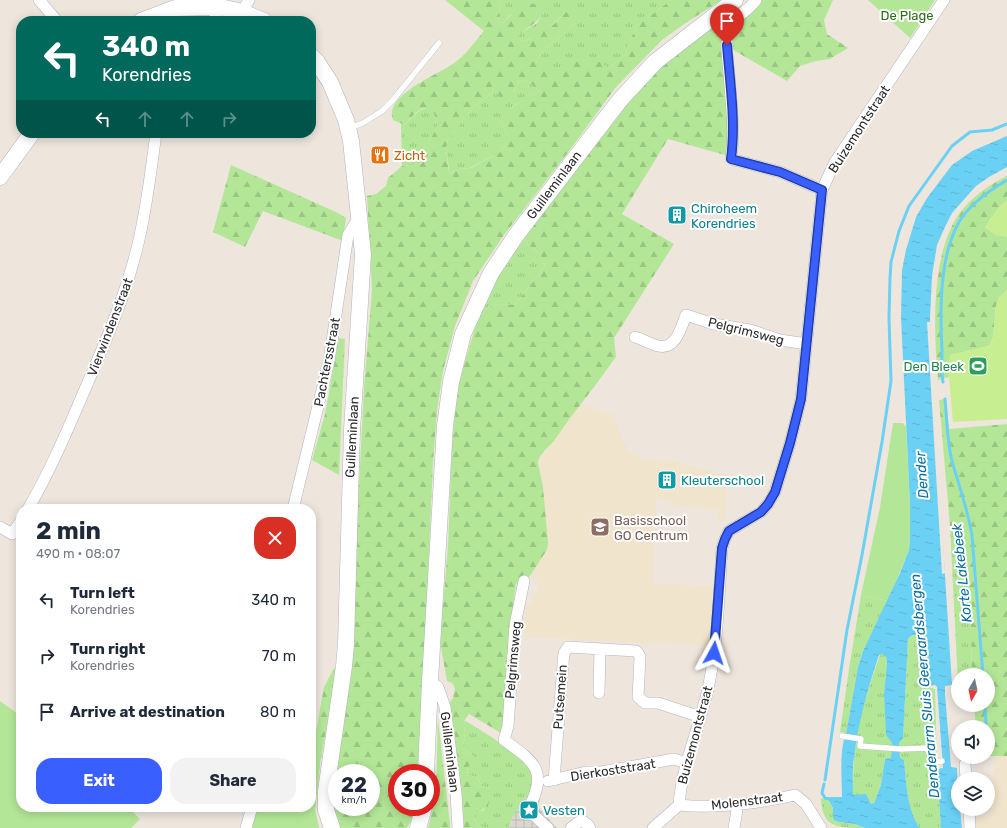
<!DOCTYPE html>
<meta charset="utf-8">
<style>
body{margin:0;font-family:Rubik,sans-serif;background:#f2f2f3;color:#1f2937;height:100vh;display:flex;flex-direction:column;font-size:15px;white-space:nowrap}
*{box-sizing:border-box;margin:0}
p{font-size:13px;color:#747a83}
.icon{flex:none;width:22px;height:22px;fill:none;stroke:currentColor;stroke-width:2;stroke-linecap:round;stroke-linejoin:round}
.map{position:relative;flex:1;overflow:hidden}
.details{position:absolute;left:16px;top:504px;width:300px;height:308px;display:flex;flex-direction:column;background:#fff;border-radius:16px;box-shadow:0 2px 10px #0003}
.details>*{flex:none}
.guide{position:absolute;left:16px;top:16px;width:300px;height:122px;border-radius:16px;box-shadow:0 2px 10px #0003;background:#00695c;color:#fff;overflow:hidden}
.needle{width:26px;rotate:189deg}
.buttons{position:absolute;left:951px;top:668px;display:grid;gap:8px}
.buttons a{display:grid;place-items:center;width:44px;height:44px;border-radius:50%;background:#fff;box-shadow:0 2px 10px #0003;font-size:20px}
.speed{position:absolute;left:328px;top:764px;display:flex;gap:8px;font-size:20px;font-weight:700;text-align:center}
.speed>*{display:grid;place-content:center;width:52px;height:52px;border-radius:50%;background:#fff;box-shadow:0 2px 10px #0003;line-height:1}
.speed small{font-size:10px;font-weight:400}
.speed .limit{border:6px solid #d22;background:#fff;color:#111}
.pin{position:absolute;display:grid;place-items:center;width:34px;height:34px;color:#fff;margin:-41px -17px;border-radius:50% 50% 50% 0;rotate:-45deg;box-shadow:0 0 4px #0007}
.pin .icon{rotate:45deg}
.me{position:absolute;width:44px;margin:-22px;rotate:5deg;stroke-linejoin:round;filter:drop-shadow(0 0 3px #0008)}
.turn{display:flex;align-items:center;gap:14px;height:84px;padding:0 20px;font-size:18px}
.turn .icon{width:52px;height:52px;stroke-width:2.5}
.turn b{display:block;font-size:28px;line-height:34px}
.lanes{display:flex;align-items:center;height:38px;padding:0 20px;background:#0003;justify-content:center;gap:20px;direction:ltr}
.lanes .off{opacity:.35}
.round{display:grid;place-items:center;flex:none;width:42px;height:42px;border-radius:16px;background:#f2f2f3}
.summary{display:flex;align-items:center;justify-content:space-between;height:68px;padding:0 20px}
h1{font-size:24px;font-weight:700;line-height:30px}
.action{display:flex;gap:8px;margin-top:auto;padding:8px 20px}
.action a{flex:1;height:46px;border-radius:16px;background:#395fff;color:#fff;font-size:16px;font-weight:700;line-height:46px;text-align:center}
.action a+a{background:#f2f2f3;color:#1f2937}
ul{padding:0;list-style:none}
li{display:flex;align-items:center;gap:12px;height:56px;padding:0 20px}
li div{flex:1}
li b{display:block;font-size:15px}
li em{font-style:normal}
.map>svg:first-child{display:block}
.education{fill:#f0e4cc}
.grass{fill:url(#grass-tufts)}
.forest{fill:url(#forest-firs);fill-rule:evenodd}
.park{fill:#b3e797}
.pitch{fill:#c8ee92}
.plaza{fill:url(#plaza-grid)}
.water{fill:url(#water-ripples);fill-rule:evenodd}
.pier{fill:#eee6dd}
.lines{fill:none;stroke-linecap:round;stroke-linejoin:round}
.stream{stroke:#6bd1f4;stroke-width:3}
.lane-casing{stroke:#b1b4c0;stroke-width:6}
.street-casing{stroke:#b1b4c0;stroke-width:12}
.secondary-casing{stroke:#b1b4c0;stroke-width:17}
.lane{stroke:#fff;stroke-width:5.5}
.street{stroke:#fff;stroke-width:11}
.secondary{stroke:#fff;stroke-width:16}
.route-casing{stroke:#253ea6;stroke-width:10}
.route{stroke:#395fff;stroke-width:7}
.labels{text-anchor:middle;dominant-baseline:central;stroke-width:4;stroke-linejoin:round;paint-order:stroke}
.park-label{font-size:13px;fill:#296d17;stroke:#fff}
.street-label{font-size:13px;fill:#2b2b2b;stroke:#fff}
.food-label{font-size:13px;fill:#c56008;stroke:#fff;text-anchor:start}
.culture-label{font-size:13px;fill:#0d838f;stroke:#fff;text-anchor:start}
.leisure-label{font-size:13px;fill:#27864d;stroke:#fff;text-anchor:end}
.education-label{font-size:13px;fill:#785e54;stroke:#fff;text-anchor:start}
.water-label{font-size:14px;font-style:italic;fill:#076fa4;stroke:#fff}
</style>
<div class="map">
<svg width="1007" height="828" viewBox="0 0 1007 828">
<defs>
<pattern id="grass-tufts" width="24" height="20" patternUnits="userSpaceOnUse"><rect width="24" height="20" fill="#b3e797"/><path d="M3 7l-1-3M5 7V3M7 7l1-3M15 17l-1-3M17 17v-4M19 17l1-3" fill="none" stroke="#9ac682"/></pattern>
<pattern id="forest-firs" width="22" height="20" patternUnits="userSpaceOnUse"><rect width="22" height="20" fill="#b3e797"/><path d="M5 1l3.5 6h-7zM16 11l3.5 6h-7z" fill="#9ac682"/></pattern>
<pattern id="plaza-grid" width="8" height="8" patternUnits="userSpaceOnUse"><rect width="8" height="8" fill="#dad6d0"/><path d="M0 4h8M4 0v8" fill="none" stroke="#bbb8b3"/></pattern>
<pattern id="water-ripples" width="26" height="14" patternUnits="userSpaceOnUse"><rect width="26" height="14" fill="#6bd1f4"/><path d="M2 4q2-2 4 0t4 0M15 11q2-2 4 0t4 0" fill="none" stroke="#5db4d1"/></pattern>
</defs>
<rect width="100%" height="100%" fill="#eee6dd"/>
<path class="education" d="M580,404L614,415L624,443L631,453L644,459L680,462L683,464L726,475L725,520L718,521V510L678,506L656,498L653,583L713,586L709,646L524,637L526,608L537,594L538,581L529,577L547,550L548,543L543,487L538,463L544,451L554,441Z
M996,756H1007V828H974V816L988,817Z"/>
<path class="grass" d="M501,0H671L637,26L630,40L625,55L609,68L561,75L544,69L536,65L537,59L545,49L579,20L566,12C553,25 539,38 521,41L518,35L537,23L544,12L510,15L503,23L498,22Z
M525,80L540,91L513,106L501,122L509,138L500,152L470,168L460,169L448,174L449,170L446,148L448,140L472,108L494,91H514L519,82Z
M427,108L433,111L438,125L428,144V160L419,164L402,166L401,123L405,125C411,118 417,110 427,108Z
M523,239L541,256L545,266L515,305L497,304L480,311L494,283Z
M950,526L961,527L970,601L972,675H958V683Z
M861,595L888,601L863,651L858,667L846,734L840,732L849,669Z
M914,635H918L920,637L925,686L935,689L937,769L941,828H920C907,812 906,780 904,760L900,758L899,743L903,738L908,639Z
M882,654L884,655L886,657L887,662L884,694L892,743L891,758L885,759L881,785L874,803L871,804L853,796C853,783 853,771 854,759C857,723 868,688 880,655Z
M464,720C479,729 534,761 533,779C533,793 522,803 515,814C512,818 510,823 508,828H479L474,820L476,813L484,810L490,788L482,786L477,777L467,775L468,767L474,757L463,748L465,734Z
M821,798L828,799L833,808V817L839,822L855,824L865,828C837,828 822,828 821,798Z"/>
<path class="forest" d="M445,0H501L498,22L503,23C514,11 527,0 545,6C543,21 529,26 519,35L521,41L530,39L554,24L566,12L578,8L580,13L579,20L545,49L537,59L536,65L561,74L576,62H600L609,68L625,55L630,40L637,26L671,0H722L687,22L662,40L616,87L566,155L504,235L473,281L455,326L443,371L437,411L433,463L423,687L418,773H397V807H415L411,821L407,828H341C334,817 334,806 333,793L354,583L364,387L372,290L367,196L376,194L386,186L388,178L402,166L419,164L428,160V144L438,125L433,111C432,111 427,108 426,108C418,108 409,120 405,125L393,120C383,95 438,75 454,63C465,56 475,41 484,31ZM525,80L540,91C524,100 509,105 501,122L509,138L500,152L471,168L460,169L449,174L446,148L448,140L472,108L494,91L500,97C510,97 515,90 519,82ZM337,773H371V807H337Z
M760,0H833L824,20L827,34L848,48L830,59L816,61L800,66L787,81L735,51L730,45L735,25Z
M716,25L724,31L729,147L725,155L668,139L622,214L674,244L614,338L616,357L594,387L570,418L554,441L544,451L539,458L538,463L543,487L548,543L547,550L529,577H522L516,584L513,605L506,717L501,733L469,714L464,721L465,734L463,748L474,757V762L468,767L467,775L477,777L482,786L490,788L493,793C489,803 487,809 476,813L474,820L479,828H464L462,798L449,704L453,698L455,688L452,683L447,681L440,642L448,546L452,444L456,401L460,378L480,311L497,304L515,305L545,266L541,256L523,239L631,96L664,65Z
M231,165L338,213L346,218L343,241L263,211L245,247L213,232Z
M1007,176V201C998,206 991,219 985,227L996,235L1007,237V290L999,298L996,306L993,337L989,346L950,355L949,377L938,380C934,335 931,268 952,226C963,203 985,187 1007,176Z
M339,338L345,339L339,475L312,460L325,414Z
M946,399L949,429L1007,424V756H988V727H976L974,705H988V675H972L970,601L961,527L950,526L939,400Z
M334,668L337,670L320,764L315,810L319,828L293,807H311V763L317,726L324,687Z
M438,719L450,824V828H428C439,793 436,755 438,719Z"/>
<path class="park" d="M868,0H935L910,38Z
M893,423H903L906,427L910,504V537L909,550L888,601L861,595L880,507Z
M0,701L21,716V807H128L140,819L131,828H0Z
M311,763L320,764L315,810L319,828H252L257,807H311Z"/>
<path class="pitch" d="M1007,201V237L996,235L985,227C991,219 998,206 1007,201Z
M1007,290V419L953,422L949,377L950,355L989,346L993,337L996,306L999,298Z"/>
<path class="plaza" d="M529,793L540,799L538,807L557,828H508L514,815Z"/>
<path class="water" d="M1007,136V167L989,177L976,186L952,213L945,227L937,245L932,276L930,319L931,357L952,685L945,686V694L951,767L957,768L958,809H960L962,828H941L937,769L943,768L937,687L935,685L925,686L921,637C916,633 912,635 908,639L903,738L899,743L900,758L904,760C906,780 907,811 920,828H865L855,824L839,822L834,820L833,817V808L828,799L831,797H842C842,780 839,749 846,734L858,667L863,651L900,573L909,550L910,538V504L901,318L902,270L906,250L916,217L927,198L952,165L972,151ZM882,654L886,657L887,662L884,694L886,735L892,743L891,758L885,759L881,785L874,803L871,804L866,794L853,795C853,783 852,770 854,758C858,723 868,688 879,655Z"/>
<path class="pier" d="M927,322H930L945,573L942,574Z"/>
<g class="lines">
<path class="stream" d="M943,382C941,372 942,361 942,351C940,312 939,257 959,222C969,205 990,190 1007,180
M945,399C947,420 947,441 952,461C959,486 968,510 972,536L983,675
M985,705L986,727
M825,780L847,630L862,555L882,442L891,381L889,318L890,278L891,262L899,231L909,206L952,146L970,132L992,130L1007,124
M824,784L822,793L825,798L830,799"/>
<g class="lane-casing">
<path id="lane" d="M350,128L363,123L382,111L393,100L439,43
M842,736L861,739L860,746L901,749L926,748L936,762L942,761"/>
</g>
<g class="street-casing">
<path id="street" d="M39,0L57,21
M756,0C748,12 732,17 728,32C725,45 728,60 729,73C731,101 735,131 731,159L780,172L822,190
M242,12L249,0
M213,21L220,7
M635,337C642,339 650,344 658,346C676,350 681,328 686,315L714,324L750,330L780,340L807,344
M28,509C52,468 70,424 89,380C108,336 127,291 138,244C147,207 151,170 156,133
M293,509L329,361L348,235L360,216
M0,527L12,534L21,521
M524,581L515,625L508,726L504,740C536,763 548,771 528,810L548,828
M430,681L438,687L445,707L456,793L458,828
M599,693L600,649
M965,764L966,779
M554,780L563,664L564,653L568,647L636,651L638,653L640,657L638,697L645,703H658L701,717
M548,781L586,772H601L674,759L687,763
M679,805C714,809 761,803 795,795L806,804L821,828
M969,809L970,828
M246,828L252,807
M571,828L581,820L588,825L590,828
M653,828L679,805C682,763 701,725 709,684C718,641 719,592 722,548L725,539L729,531L761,512L768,504L775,492L790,443L801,399L822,190L835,162L944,0
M734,828L738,804"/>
</g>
<g class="secondary-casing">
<path id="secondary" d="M141,21L175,8L220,7L242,12L264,21
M311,56L317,62L330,82L346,120L351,141L363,254L352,430L346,644L344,666L326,791V810L332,828
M0,177L32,133
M426,773L430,681L445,426L451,382L463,334L491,273L517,234L620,100L655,62L735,0
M418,828L424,807"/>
</g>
<use href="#lane" class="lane"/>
<use href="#street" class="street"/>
<use href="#secondary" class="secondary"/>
</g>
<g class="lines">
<g class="route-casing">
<path id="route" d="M714,653L722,548L725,539L729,531L761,512L768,504L775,492L790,443L801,399L822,190L780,172L731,159C736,122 730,83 727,45"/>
</g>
<use href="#route" class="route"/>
</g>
<defs>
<g id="restaurant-square" transform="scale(1)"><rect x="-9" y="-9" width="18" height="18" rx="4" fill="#e8710a" stroke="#fff"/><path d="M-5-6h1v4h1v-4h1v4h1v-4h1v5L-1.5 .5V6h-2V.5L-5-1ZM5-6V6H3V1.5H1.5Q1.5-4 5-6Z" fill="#fff"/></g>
<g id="building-square" transform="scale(1)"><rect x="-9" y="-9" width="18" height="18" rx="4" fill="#0f9aa8" stroke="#fff"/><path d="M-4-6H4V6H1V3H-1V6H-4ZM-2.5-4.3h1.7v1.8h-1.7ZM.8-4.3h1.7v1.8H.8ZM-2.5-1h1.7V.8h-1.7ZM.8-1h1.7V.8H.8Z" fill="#fff"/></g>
<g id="stadium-square" transform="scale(1)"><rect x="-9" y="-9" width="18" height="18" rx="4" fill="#2e9e5b" stroke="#fff"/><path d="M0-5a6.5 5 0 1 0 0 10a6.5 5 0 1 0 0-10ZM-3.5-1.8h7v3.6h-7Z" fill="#fff"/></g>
<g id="school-square" transform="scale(1)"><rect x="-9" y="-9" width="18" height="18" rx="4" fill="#8d6e63" stroke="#fff"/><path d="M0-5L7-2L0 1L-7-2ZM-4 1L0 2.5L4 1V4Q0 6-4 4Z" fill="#fff"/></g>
<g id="sight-square" transform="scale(1)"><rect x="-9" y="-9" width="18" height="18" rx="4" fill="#0f9aa8" stroke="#fff"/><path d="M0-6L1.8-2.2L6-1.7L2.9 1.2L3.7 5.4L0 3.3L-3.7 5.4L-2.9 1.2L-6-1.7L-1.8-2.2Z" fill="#fff"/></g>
</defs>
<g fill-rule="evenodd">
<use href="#restaurant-square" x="380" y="155"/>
<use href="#building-square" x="677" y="215"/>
<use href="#stadium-square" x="978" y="366"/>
<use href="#building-square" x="667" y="480"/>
<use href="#school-square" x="600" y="527"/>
<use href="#sight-square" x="529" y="810"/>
</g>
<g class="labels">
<g class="park-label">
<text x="907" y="15">De Plage</text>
</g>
<g class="street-label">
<text transform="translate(859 129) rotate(-57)">Buizemontstraat</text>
<text transform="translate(554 185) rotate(-53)">Guilleminlaan</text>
<text transform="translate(110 327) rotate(-69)">Vierwindenstraat</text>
<text transform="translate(746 331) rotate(14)">Pelgrimsweg</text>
<text transform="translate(327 362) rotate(-79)">Pachtersstraat</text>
<text transform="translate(352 437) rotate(-87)">Guilleminlaan</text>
<text transform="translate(513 660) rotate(-85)">Pelgrimsweg</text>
<text transform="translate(560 697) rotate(-86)">Putsemein</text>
<text transform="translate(695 735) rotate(-75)">Buizemontstraat</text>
<text transform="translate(450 752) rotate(83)">Guilleminlaan</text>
<text transform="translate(613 770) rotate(-9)">Dierkoststraat</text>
<text transform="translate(747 801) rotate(-7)">Molenstraat</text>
</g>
<g class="food-label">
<text x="394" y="155">Zicht</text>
</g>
<g class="culture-label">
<text x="691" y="208">Chiroheem<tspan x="691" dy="15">Korendries</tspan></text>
<text x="681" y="480">Kleuterschool</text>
<text x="543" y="810">Vesten</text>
</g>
<g class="leisure-label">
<text x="964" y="366">Den Bleek</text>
</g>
<g class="education-label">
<text x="614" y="520">Basisschool<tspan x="614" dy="15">GO Centrum</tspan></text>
</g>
<g class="water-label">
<text transform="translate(922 475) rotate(-94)">Dender</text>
<text transform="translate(962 573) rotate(-96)">Korte Lakebeek</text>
<text transform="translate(925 686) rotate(-95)">Denderarm Sluis Geeraardsbergen</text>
</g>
</g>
</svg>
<div class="buttons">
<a><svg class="needle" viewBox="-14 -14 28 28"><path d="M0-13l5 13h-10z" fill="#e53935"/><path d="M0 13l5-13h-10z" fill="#747a83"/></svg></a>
<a><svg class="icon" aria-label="sound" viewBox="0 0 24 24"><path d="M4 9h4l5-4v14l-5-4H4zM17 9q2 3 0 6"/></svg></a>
<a><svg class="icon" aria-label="layers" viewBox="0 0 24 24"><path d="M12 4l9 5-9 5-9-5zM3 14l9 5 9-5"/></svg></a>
</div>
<div class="speed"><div>22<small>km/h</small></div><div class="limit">30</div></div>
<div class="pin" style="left:727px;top:45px;background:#d93025"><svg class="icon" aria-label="arrive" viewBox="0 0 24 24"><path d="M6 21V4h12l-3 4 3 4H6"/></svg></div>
<svg class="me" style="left:714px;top:653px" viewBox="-20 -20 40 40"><path d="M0-17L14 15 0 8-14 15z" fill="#395fff" stroke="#fff" stroke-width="4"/></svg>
<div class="guide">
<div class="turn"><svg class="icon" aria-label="left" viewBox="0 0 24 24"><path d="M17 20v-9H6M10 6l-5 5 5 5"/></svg><div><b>340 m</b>Korendries</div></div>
<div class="lanes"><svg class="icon" aria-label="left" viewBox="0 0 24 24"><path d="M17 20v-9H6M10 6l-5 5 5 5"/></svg><svg class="icon off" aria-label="ahead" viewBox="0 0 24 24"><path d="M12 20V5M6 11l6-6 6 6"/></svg><svg class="icon off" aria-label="ahead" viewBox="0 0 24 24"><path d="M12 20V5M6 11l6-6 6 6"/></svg><svg class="icon off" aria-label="right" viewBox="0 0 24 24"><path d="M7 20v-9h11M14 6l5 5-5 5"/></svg></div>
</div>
<section class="details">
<div class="summary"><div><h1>2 min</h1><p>490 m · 08:07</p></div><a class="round" style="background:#d93025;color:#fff"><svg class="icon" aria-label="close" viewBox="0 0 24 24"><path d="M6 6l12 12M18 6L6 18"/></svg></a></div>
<ul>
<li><svg class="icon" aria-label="left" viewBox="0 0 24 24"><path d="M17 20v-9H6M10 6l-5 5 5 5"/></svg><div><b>Turn left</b><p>Korendries</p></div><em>340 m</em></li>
<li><svg class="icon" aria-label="right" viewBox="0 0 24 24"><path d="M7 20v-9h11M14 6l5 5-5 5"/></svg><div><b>Turn right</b><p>Korendries</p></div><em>70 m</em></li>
<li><svg class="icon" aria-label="arrive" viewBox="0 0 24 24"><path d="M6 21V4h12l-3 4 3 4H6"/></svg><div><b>Arrive at destination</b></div><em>80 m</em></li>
</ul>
<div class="action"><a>Exit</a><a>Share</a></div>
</section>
</div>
